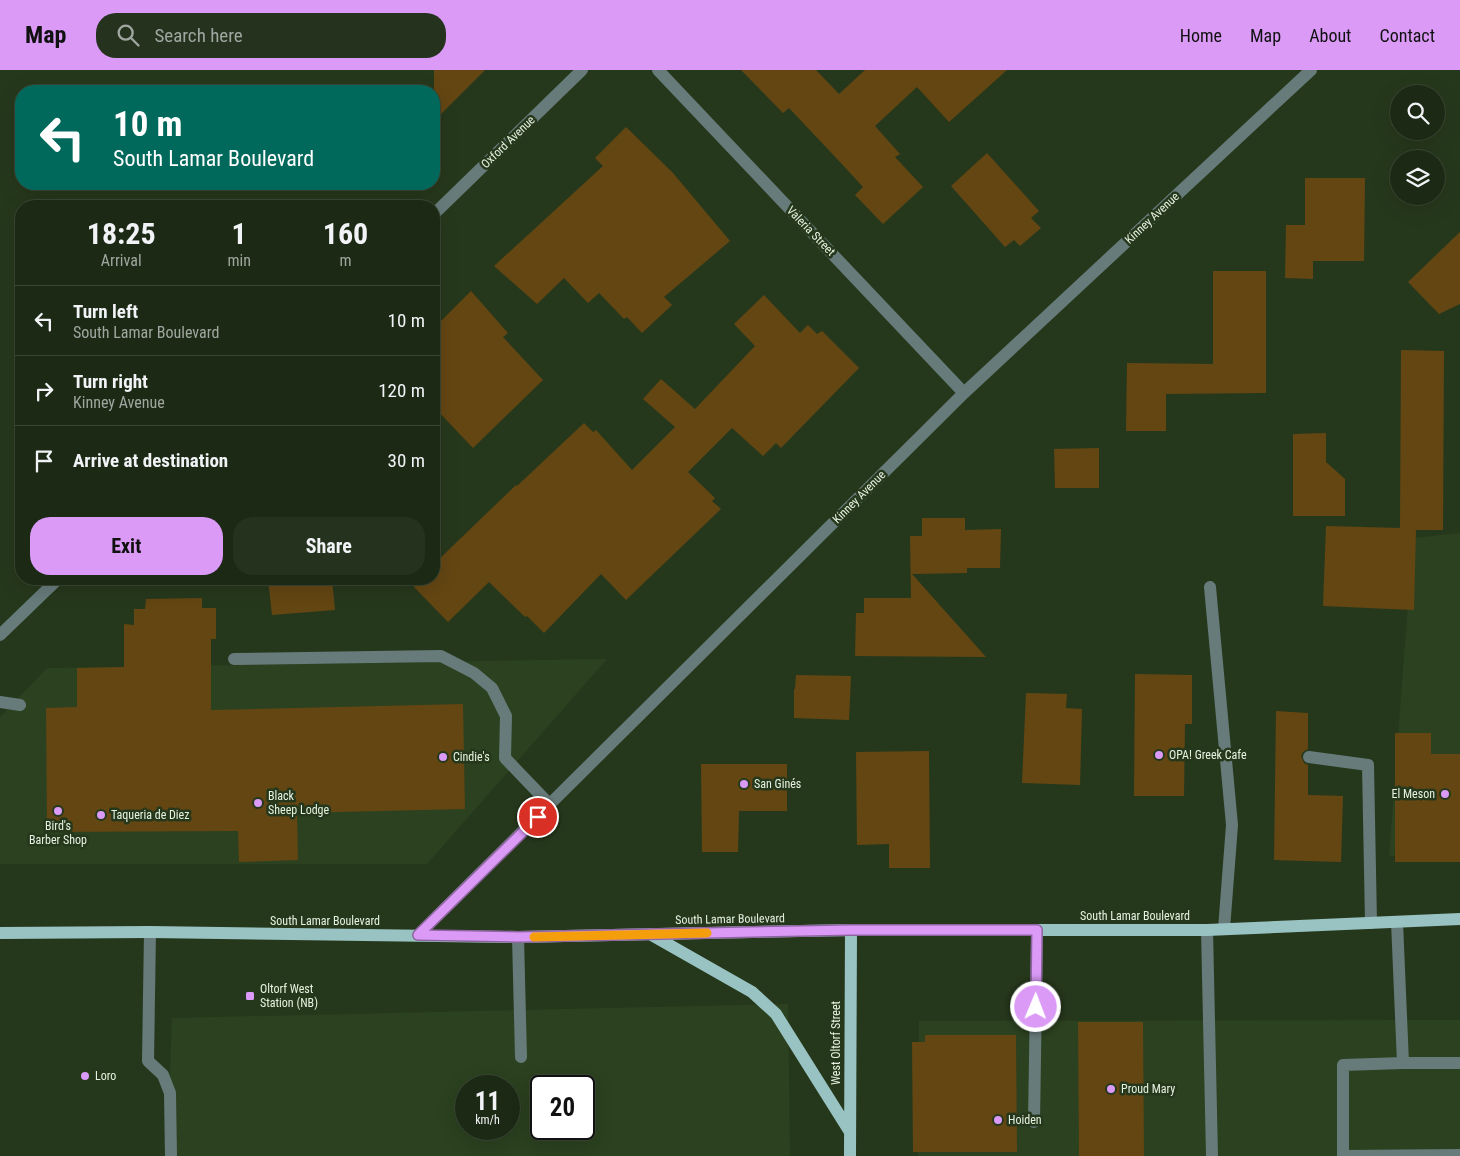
<!DOCTYPE html>
<meta charset="utf-8">
<style>
body{margin:0;font-family:"Roboto Condensed",sans-serif;background:#25321e;color:#f1f3f6;height:100vh;display:flex;flex-direction:column;font-size:19px;white-space:nowrap}
*{box-sizing:border-box;margin:0}
p{font-size:16px;color:#a0a7a0}
.icon{flex:none;width:28px;height:28px;fill:none;stroke:currentColor;stroke-width:2;stroke-linecap:round;stroke-linejoin:round}
.map{position:relative;flex:1;overflow:hidden}
.drawer{position:absolute;left:15px;top:130px;width:425px;height:385px;display:flex;flex-direction:column;background:#1c2a15;border-radius:20px;box-shadow:0 5px 20px #0002,0 0 0 1px #3a4634}
.drawer>*{flex:none}
.top-card{position:absolute;left:15px;top:15px;width:425px;height:105px;border-radius:20px;box-shadow:0 5px 20px #0002,0 0 0 1px #3a4634;background:#00695c;color:#fff;overflow:hidden}
.buttons{position:absolute;left:1390px;top:15px;display:grid;gap:10px}
.buttons a{display:grid;place-items:center;width:55px;height:55px;border-radius:50%;background:#1c2a15;box-shadow:0 5px 20px #0002,0 0 0 1px #3a4634;font-size:25px}
.speed{position:absolute;left:455px;top:1005px;display:flex;gap:10px;font-size:25px;font-weight:700;text-align:center}
.speed>*{display:grid;place-content:center;width:65px;height:65px;border-radius:50%;background:#1c2a15;box-shadow:0 5px 20px #0002,0 0 0 1px #3a4634;line-height:1}
.speed small{font-size:12px;font-weight:400}
.speed .limit{border:2px solid #111;border-radius:8px;background:#fff;color:#111}
.pin{position:absolute;display:grid;place-items:center;width:42px;height:42px;color:#fff;margin:-21px;border:2px solid #fff;border-radius:50%;box-shadow:0 1px 5px #0007}
.me{position:absolute;width:55px;margin:-28px;rotate:1deg;stroke-linejoin:round;filter:drop-shadow(0 0 4px #0008)}
.turn{display:flex;align-items:center;gap:18px;height:105px;padding:0 15px;font-size:22px}
.turn .icon{width:65px;height:65px;stroke-width:2.5}
.turn b{display:block;font-size:35px;line-height:42px}
.eta{display:flex;justify-content:space-evenly;align-items:center;height:85px;text-align:center}
.eta b{font-size:30px;font-weight:700;line-height:35px}
.cta{display:flex;gap:10px;margin-top:auto;padding:10px 15px}
.cta a{flex:1;height:58px;border-radius:20px;background:#da9af6;color:#111;font-size:20px;font-weight:700;line-height:58px;text-align:center}
.cta a+a{background:#25321e;color:#f1f3f6}
ul{padding:0;list-style:none}
li{display:flex;align-items:center;gap:15px;height:70px;padding:0 15px;border-top:1px solid #3a4634}
li div{flex:1}
li b{display:block;font-size:19px}
li em{font-style:normal}
header{display:flex;align-items:center;gap:30px;box-sizing:border-box;height:70px;padding:0 25px;background:#da9af6;color:#111}
header strong{font-size:24px}
nav{display:flex;gap:28px;margin-inline-start:auto;font-size:18px}
.search{width:350px;height:45px;background:#25321e;display:flex;align-items:center;gap:12px;box-sizing:border-box;padding:0 18px;border-radius:20px;color:#a0a7a0;font-size:19px}
.map>svg:first-child{display:block}
.built{fill:#2b411f;fill-rule:evenodd}
.building{fill:#644613}
.lines{fill:none;stroke-linecap:round;stroke-linejoin:round}
.minor{stroke:#677b7a;stroke-width:12}
.major{stroke:#99c3c3;stroke-width:12}
.route-casing{stroke:#8e64a0;stroke-width:12}
.route{stroke:#da9af6;stroke-width:9}
.slow{stroke:#f59e0b;stroke-width:9}
.poi-dot{fill:#da9af6;stroke:#26381c;stroke-width:2}
.labels{text-anchor:middle;dominant-baseline:central;stroke-width:5;stroke-linejoin:round;paint-order:stroke}
.street-label{font-size:12px;fill:#e6f2e1;stroke:#26381c}
.poi-label{font-size:12px;fill:#e6f2e1;stroke:#26381c;text-anchor:start}
</style>
<header>
<strong>Map</strong>
<div class="search"><svg class="icon" aria-label="search" viewBox="0 0 24 24"><circle cx="10" cy="10" r="6"/><path d="M15 15l6 6"/></svg>Search here</div>
<nav><a>Home</a><a>Map</a><a>About</a><a>Contact</a></nav>
</header>
<div class="map">
<svg width="1460" height="1086" viewBox="0 0 1460 1086">
<rect width="100%" height="100%" fill="#26381c"/>
<path class="built" d="M1460,463V783L1389,786L1413,468Z
M607,589L427,794H0V647L47,598Z
M788,934L790,1086H167L172,948ZM466,1016H509V1059H466ZM541,1016H584V1059H541Z
M1460,950V1086H918L919,951Z"/>
<path class="building" d="M434,0H485L434,51Z
M741,0H816L839,24L865,0H1007L949,52L917,17L875,56L900,84L895,87L923,117L883,154L855,125L863,117L840,92L789,38L783,43Z
M626,57L673,103L730,171L664,227L672,235L642,263L627,247L624,249L599,223L588,233L564,208L537,234L494,196L603,96L595,88Z
M987,83L1039,141L1031,148L1041,158L1020,176L1014,170L1005,177L951,116Z
M1305,108H1365L1364,191H1313V209L1285,208L1286,155H1305Z
M1460,162V234L1439,244L1408,212Z
M1213,201H1266V323L1166,324V361H1126L1127,293L1213,294Z
M471,221L508,263L503,267L543,310L473,378L434,337V258Z
M764,225L800,263L808,255L817,264L822,261L859,298L781,378L776,373L763,386L732,358L688,402L715,428L712,431L721,439L626,530L601,504L544,563L527,546L525,547L489,512L448,552L414,517L422,509H434V494L516,415L517,416L584,353L593,362L596,360L632,400L675,357L643,329L661,309L695,339L755,276L734,254Z
M1401,280L1444,281L1443,460H1416L1414,540L1323,536L1326,456L1400,458Z
M1326,363V392L1345,409V446H1293V364Z
M1099,378V418H1055L1054,379Z
M922,448H965V460L1001,459L1000,498H967V503L912,504L986,587L855,586L856,543H864V528H911L910,466H922Z
M268,509H332L335,540L272,545Z
M202,528V538H216V569H211V640L463,634L465,739L297,743L298,790L239,792L238,761L47,762L46,638L77,637V598L124,597V554L134,555V539H145L146,529Z
M1135,604L1192,605V654H1185L1184,726H1134Z
M796,605L851,606L849,650L794,648V619H795Z
M1026,623L1067,624L1066,638L1082,639L1080,715L1022,713Z
M1276,641L1308,643V679L1303,682L1301,686L1304,693L1308,695V725L1343,726L1341,792L1274,790Z
M1395,663H1431V684H1460V792H1395Z
M929,681L930,798H889V774L857,775L856,682Z
M701,694H787V741H739L738,782H702Z
M1078,952H1143L1144,1086H1079Z
M925,965H1016L1017,1082H913L912,972H925Z"/>
<g class="lines">
<path class="minor" d="M658,0L964,323
M434,144L582,0
M1210,517L1232,755L1224,859
M0,565L58,509
M234,589L441,586L474,603L492,618L506,646L505,688L550,735
M0,632L20,635
M1309,687L1368,695L1371,853
M1397,852L1403,993L1343,995V1086L1460,1085
M1207,860L1212,1086
M150,862L148,991L163,1005L170,1023L171,1086
M418,865L964,323L1311,0
M518,867L521,987
M1403,993H1460
M1034,1052L1037,861"/>
<path class="major" d="M0,863L150,862L518,867L851,860H1207L1460,849
M650,864L752,922L776,944L850,1062
M850,1086L851,860"/>
</g>
<g class="lines">
<g class="route-casing">
<path id="route" d="M538,747L418,865L518,867L851,860H1037L1036,937"/>
</g>
<use href="#route" class="route"/>
<path class="slow" d="M534,867L707,863"/>
</g>
<g class="poi-dot">
<circle cx="1159" cy="685" r="5"/>
<circle cx="443" cy="687" r="5"/>
<circle cx="744" cy="714" r="5"/>
<circle cx="1445" cy="724" r="5"/>
<circle cx="258" cy="733" r="5"/>
<circle cx="58" cy="741" r="5"/>
<circle cx="101" cy="745" r="5"/>
<rect x="245" y="921" width="10" height="10" rx="2.5"/>
<circle cx="85" cy="1006" r="5"/>
<circle cx="1111" cy="1019" r="5"/>
<circle cx="998" cy="1050" r="5"/>
</g>
<g class="labels">
<g class="street-label">
<text transform="translate(508 72) rotate(-44)">Oxford Avenue</text>
<text transform="translate(1152 148) rotate(-43)">Kinney Avenue</text>
<text transform="translate(811 161) rotate(46)">Valeria Street</text>
<text transform="translate(859 427) rotate(-45)">Kinney Avenue</text>
<text x="1135" y="846">South Lamar Boulevard</text>
<text transform="translate(730 849) rotate(-1)">South Lamar Boulevard</text>
<text x="325" y="851">South Lamar Boulevard</text>
<text transform="translate(836 973) rotate(-90)">West Oltorf Street</text>
</g>
<g class="poi-label">
<text x="1169" y="685">OPA! Greek Cafe</text>
<text x="453" y="687">Cindie's</text>
<text x="754" y="714">San Ginés</text>
<text x="1435" y="724" text-anchor="end">El Meson</text>
<text x="268" y="726">Black<tspan x="268" dy="14">Sheep Lodge</tspan></text>
<text x="111" y="745">Taqueria de Diez</text>
<text x="58" y="756" text-anchor="middle">Bird's<tspan x="58" dy="14">Barber Shop</tspan></text>
<text x="260" y="919">Oltorf West<tspan x="260" dy="14">Station (NB)</tspan></text>
<text x="95" y="1006">Loro</text>
<text x="1121" y="1019">Proud Mary</text>
<text x="1008" y="1050">Hoiden</text>
</g>
</g>
</svg>
<div class="buttons">
<a><svg class="icon" aria-label="search" viewBox="0 0 24 24"><circle cx="10" cy="10" r="6"/><path d="M15 15l6 6"/></svg></a>
<a><svg class="icon" aria-label="layers" viewBox="0 0 24 24"><path d="M12 4l9 5-9 5-9-5zM3 14l9 5 9-5"/></svg></a>
</div>
<div class="speed"><div>11<small>km/h</small></div><div class="limit">20</div></div>
<div class="pin" style="left:538px;top:747px;background:#d93025"><svg class="icon" aria-label="arrive" viewBox="0 0 24 24"><path d="M6 21V4h12l-3 4 3 4H6"/></svg></div>
<svg class="me" style="left:1036px;top:937px" viewBox="-20 -20 40 40"><circle r="17" fill="#da9af6" stroke="#fff" stroke-width="3"/><path d="M0-11L8 9 0 5-8 9z" fill="#fff"/></svg>
<div class="top-card">
<div class="turn"><svg class="icon" aria-label="left" viewBox="0 0 24 24"><path d="M17 20v-9H6M10 6l-5 5 5 5"/></svg><div><b>10 m</b>South Lamar Boulevard</div></div>
</div>
<section class="drawer">
<div class="eta">
<div><b>18:25</b><p>Arrival</p></div>
<div><b>1</b><p>min</p></div>
<div><b>160</b><p>m</p></div>
</div>
<ul>
<li><svg class="icon" aria-label="left" viewBox="0 0 24 24"><path d="M17 20v-9H6M10 6l-5 5 5 5"/></svg><div><b>Turn left</b><p>South Lamar Boulevard</p></div><em>10 m</em></li>
<li><svg class="icon" aria-label="right" viewBox="0 0 24 24"><path d="M7 20v-9h11M14 6l5 5-5 5"/></svg><div><b>Turn right</b><p>Kinney Avenue</p></div><em>120 m</em></li>
<li><svg class="icon" aria-label="arrive" viewBox="0 0 24 24"><path d="M6 21V4h12l-3 4 3 4H6"/></svg><div><b>Arrive at destination</b></div><em>30 m</em></li>
</ul>
<div class="cta"><a>Exit</a><a>Share</a></div>
</section>
</div>
